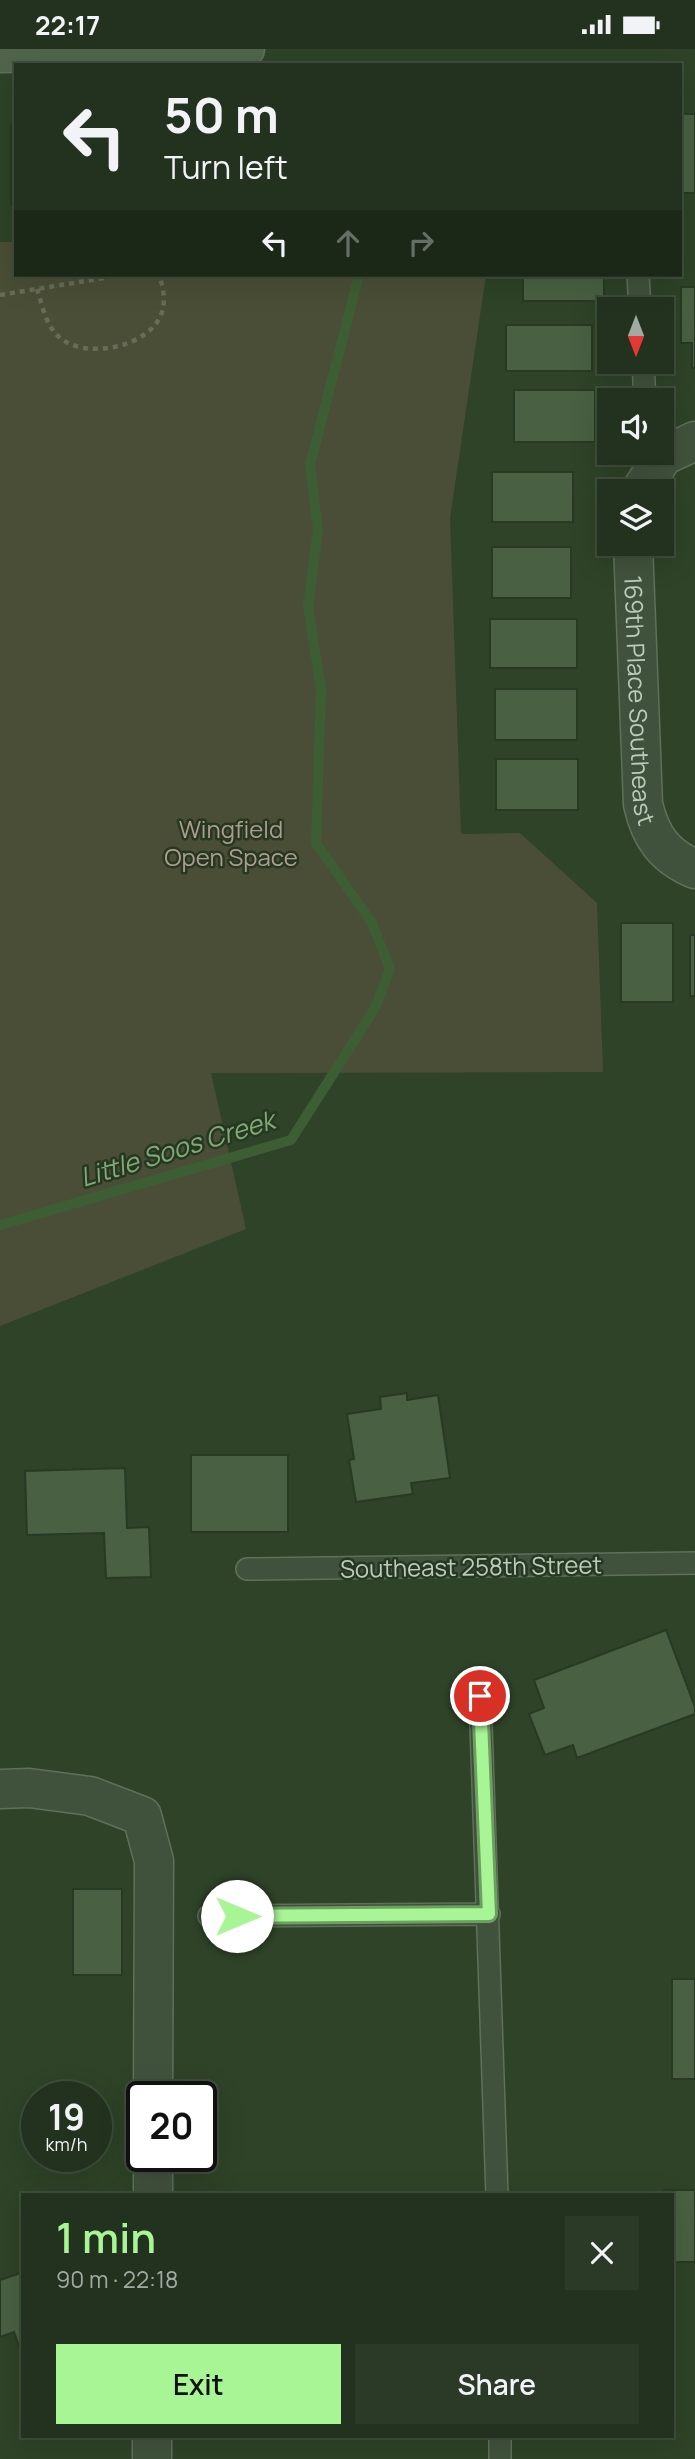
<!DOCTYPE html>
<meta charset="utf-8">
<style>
body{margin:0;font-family:Manrope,sans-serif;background:#2a3a27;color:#f1f3f6;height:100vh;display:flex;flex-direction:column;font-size:26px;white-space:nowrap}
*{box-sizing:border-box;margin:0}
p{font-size:23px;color:#a2aaa4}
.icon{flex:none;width:38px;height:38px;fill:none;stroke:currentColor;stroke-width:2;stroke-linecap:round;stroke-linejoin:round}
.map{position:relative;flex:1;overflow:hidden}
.side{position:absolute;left:21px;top:2144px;width:653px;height:245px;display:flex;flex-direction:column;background:#22321e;border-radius:0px;box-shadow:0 7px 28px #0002,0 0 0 2px #3f4d3c}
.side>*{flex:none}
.top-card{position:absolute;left:14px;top:14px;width:668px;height:214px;border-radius:0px;box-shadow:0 7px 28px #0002,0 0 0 2px #3f4d3c;background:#22321e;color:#f1f3f6;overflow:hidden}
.needle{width:46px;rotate:180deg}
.controls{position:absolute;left:597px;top:248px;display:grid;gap:14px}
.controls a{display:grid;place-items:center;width:77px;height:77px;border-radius:0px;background:#22321e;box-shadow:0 7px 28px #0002,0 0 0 2px #3f4d3c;font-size:35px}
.speed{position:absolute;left:21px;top:2032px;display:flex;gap:14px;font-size:35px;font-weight:700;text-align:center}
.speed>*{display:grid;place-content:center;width:91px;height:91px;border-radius:50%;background:#22321e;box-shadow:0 7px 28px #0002,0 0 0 2px #3f4d3c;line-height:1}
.speed small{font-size:18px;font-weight:400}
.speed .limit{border:4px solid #111;border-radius:10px;background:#fff;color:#111}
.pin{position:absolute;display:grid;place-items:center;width:60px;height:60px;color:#fff;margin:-30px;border:4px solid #fff;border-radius:50%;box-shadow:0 2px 7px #0007}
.me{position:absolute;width:77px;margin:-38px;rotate:90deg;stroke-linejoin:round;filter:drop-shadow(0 0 5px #0008)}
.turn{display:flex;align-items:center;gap:24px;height:147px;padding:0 35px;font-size:32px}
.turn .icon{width:91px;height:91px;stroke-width:2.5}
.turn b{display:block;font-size:49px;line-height:60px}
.lanes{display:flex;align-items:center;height:66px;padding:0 35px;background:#0003;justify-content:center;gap:35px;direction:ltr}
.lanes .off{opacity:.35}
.round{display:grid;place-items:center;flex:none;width:74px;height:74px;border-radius:0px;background:#2a3a27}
.summary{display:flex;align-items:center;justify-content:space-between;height:119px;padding:0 35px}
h1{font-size:42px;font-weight:600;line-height:52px;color:#a8f595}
.button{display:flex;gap:14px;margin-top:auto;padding:14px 35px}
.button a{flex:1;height:80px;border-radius:0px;background:#a8f595;color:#111;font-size:28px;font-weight:600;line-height:80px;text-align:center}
.button a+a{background:#2a3a27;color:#f1f3f6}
.status{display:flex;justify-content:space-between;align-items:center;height:49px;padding:0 35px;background:#22321e;direction:ltr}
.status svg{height:19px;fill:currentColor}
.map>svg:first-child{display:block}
.green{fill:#4b4e36}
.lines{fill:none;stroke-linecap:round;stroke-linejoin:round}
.stream{stroke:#3d5e34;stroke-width:10}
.building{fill:#496042;stroke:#283a23;stroke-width:2}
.lane-casing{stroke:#5f705b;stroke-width:24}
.street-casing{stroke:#5f705b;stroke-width:41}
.secondary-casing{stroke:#5f705b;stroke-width:41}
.path{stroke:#666d56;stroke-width:4.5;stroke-dasharray:5 5;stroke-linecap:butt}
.lane{stroke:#41523c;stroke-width:21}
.street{stroke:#41523c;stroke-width:38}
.secondary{stroke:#50654b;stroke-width:38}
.route-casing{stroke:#6d9f61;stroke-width:18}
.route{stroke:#a8f595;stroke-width:12}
.labels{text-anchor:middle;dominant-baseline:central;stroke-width:5;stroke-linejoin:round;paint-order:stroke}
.street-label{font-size:24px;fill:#bdccba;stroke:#263821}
.park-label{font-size:24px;fill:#b09c8e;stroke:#263821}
.water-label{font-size:26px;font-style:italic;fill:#81a974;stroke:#263821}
</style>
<div class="status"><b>22:17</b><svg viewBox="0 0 49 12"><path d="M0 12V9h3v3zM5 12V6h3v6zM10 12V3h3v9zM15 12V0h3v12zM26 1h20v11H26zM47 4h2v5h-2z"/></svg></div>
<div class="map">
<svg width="695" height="2410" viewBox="0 0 695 2410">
<rect width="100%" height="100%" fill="#2e4328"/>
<path class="green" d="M0,193H16V226H486L450,469L461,785L520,784L597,854L603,1023L211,1024L246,1180L0,1277Z"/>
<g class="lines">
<path class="stream" d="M0,1176L291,1091L375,959L390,920L372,874L316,794L321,640L308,557L318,481L310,416L359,226"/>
</g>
<path class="building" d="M681,65H695V144H681Z
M11,75H16V156H11Z
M523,226H604V252H523Z
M681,238H695V319H692V294H681Z
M506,276H592V322H506Z
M514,341H595V393H514Z
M492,423H573V473H492Z
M492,498H571V549H492Z
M490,570H577V619H490Z
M495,640H577V691H495Z
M496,710H578V761H496Z
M621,874H673V953H621Z
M690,886H695V947H690Z
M407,1344V1351L438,1346L450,1429L411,1434L413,1445L356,1453L349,1411L354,1410L347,1365L381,1360L380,1348Z
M191,1406H288V1483H191Z
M125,1419L127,1479L149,1478L151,1528L106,1529L104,1484L27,1486L25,1422Z
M666,1581L695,1658V1665L577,1709L573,1696L545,1706L529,1665L544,1659L534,1631Z
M73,1840H122V1926H73Z
M672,1930H695V2030H672Z
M664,2141H695V2213H672V2146H664Z
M23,2223V2308L14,2283L0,2288V2231Z"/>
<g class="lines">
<g class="lane-casing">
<path id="lane" d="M638,226L640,261
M643,313L645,352
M247,1520L695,1514
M480,1647L497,2146
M209,1867L489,1865
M500,2387V2410"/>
</g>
<g class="street-casing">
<g id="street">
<path d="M640,443L663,407L695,392"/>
<path id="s1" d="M633,495L643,755C650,787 664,807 695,820"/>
<path d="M0,1740L29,1739L90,1747L142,1767L154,1812L153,2048"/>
<path d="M153,2146V2107"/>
<path d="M152,2410V2387"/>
</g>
</g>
<g class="secondary-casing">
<path id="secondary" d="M0,4L245,0"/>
</g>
<path class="path" d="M37,240C42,255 45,273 56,285C81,313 151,299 162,263C166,251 163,237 159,226
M0,246L122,226"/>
<use href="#lane" class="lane"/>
<use href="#street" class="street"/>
<use href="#secondary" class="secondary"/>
</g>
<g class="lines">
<g class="route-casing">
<path id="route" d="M237,1867L489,1865L480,1647"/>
</g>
<use href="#route" class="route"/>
</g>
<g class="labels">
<g class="street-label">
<text stroke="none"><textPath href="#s1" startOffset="156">169th Place Southeast</textPath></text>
<text transform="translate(471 1517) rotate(-1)">Southeast 258th Street</text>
</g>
<g class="park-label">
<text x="231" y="779">Wingfield<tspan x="231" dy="28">Open Space</tspan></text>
</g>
<g class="water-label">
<text transform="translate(177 1099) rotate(-17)">Little Soos Creek</text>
</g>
</g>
</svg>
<div class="controls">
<a><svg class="needle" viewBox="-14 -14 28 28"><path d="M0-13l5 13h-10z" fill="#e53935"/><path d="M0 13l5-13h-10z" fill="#a2aaa4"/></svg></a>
<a><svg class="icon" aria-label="sound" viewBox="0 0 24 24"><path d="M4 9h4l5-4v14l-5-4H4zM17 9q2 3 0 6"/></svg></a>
<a><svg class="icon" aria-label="layers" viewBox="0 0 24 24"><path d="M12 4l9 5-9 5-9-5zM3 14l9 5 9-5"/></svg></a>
</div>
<div class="speed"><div>19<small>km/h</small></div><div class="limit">20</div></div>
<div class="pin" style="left:480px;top:1647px;background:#d93025"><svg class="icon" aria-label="arrive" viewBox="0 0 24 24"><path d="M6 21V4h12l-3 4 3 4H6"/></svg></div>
<svg class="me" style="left:237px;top:1867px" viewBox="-20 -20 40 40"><circle r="19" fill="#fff"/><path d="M0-13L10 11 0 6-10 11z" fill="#a8f595"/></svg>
<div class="top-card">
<div class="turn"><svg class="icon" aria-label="left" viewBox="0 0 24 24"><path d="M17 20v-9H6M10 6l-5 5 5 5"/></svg><div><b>50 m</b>Turn left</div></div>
<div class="lanes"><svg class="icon" aria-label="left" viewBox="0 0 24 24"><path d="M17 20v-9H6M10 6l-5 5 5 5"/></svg><svg class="icon off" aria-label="ahead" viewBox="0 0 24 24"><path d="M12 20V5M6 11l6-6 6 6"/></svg><svg class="icon off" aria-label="right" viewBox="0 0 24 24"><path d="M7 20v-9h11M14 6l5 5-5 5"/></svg></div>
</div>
<section class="side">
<div class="summary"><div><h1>1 min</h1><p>90 m · 22:18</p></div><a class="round"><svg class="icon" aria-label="close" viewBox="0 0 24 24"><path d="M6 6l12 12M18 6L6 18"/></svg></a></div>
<div class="button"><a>Exit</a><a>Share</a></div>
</section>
</div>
